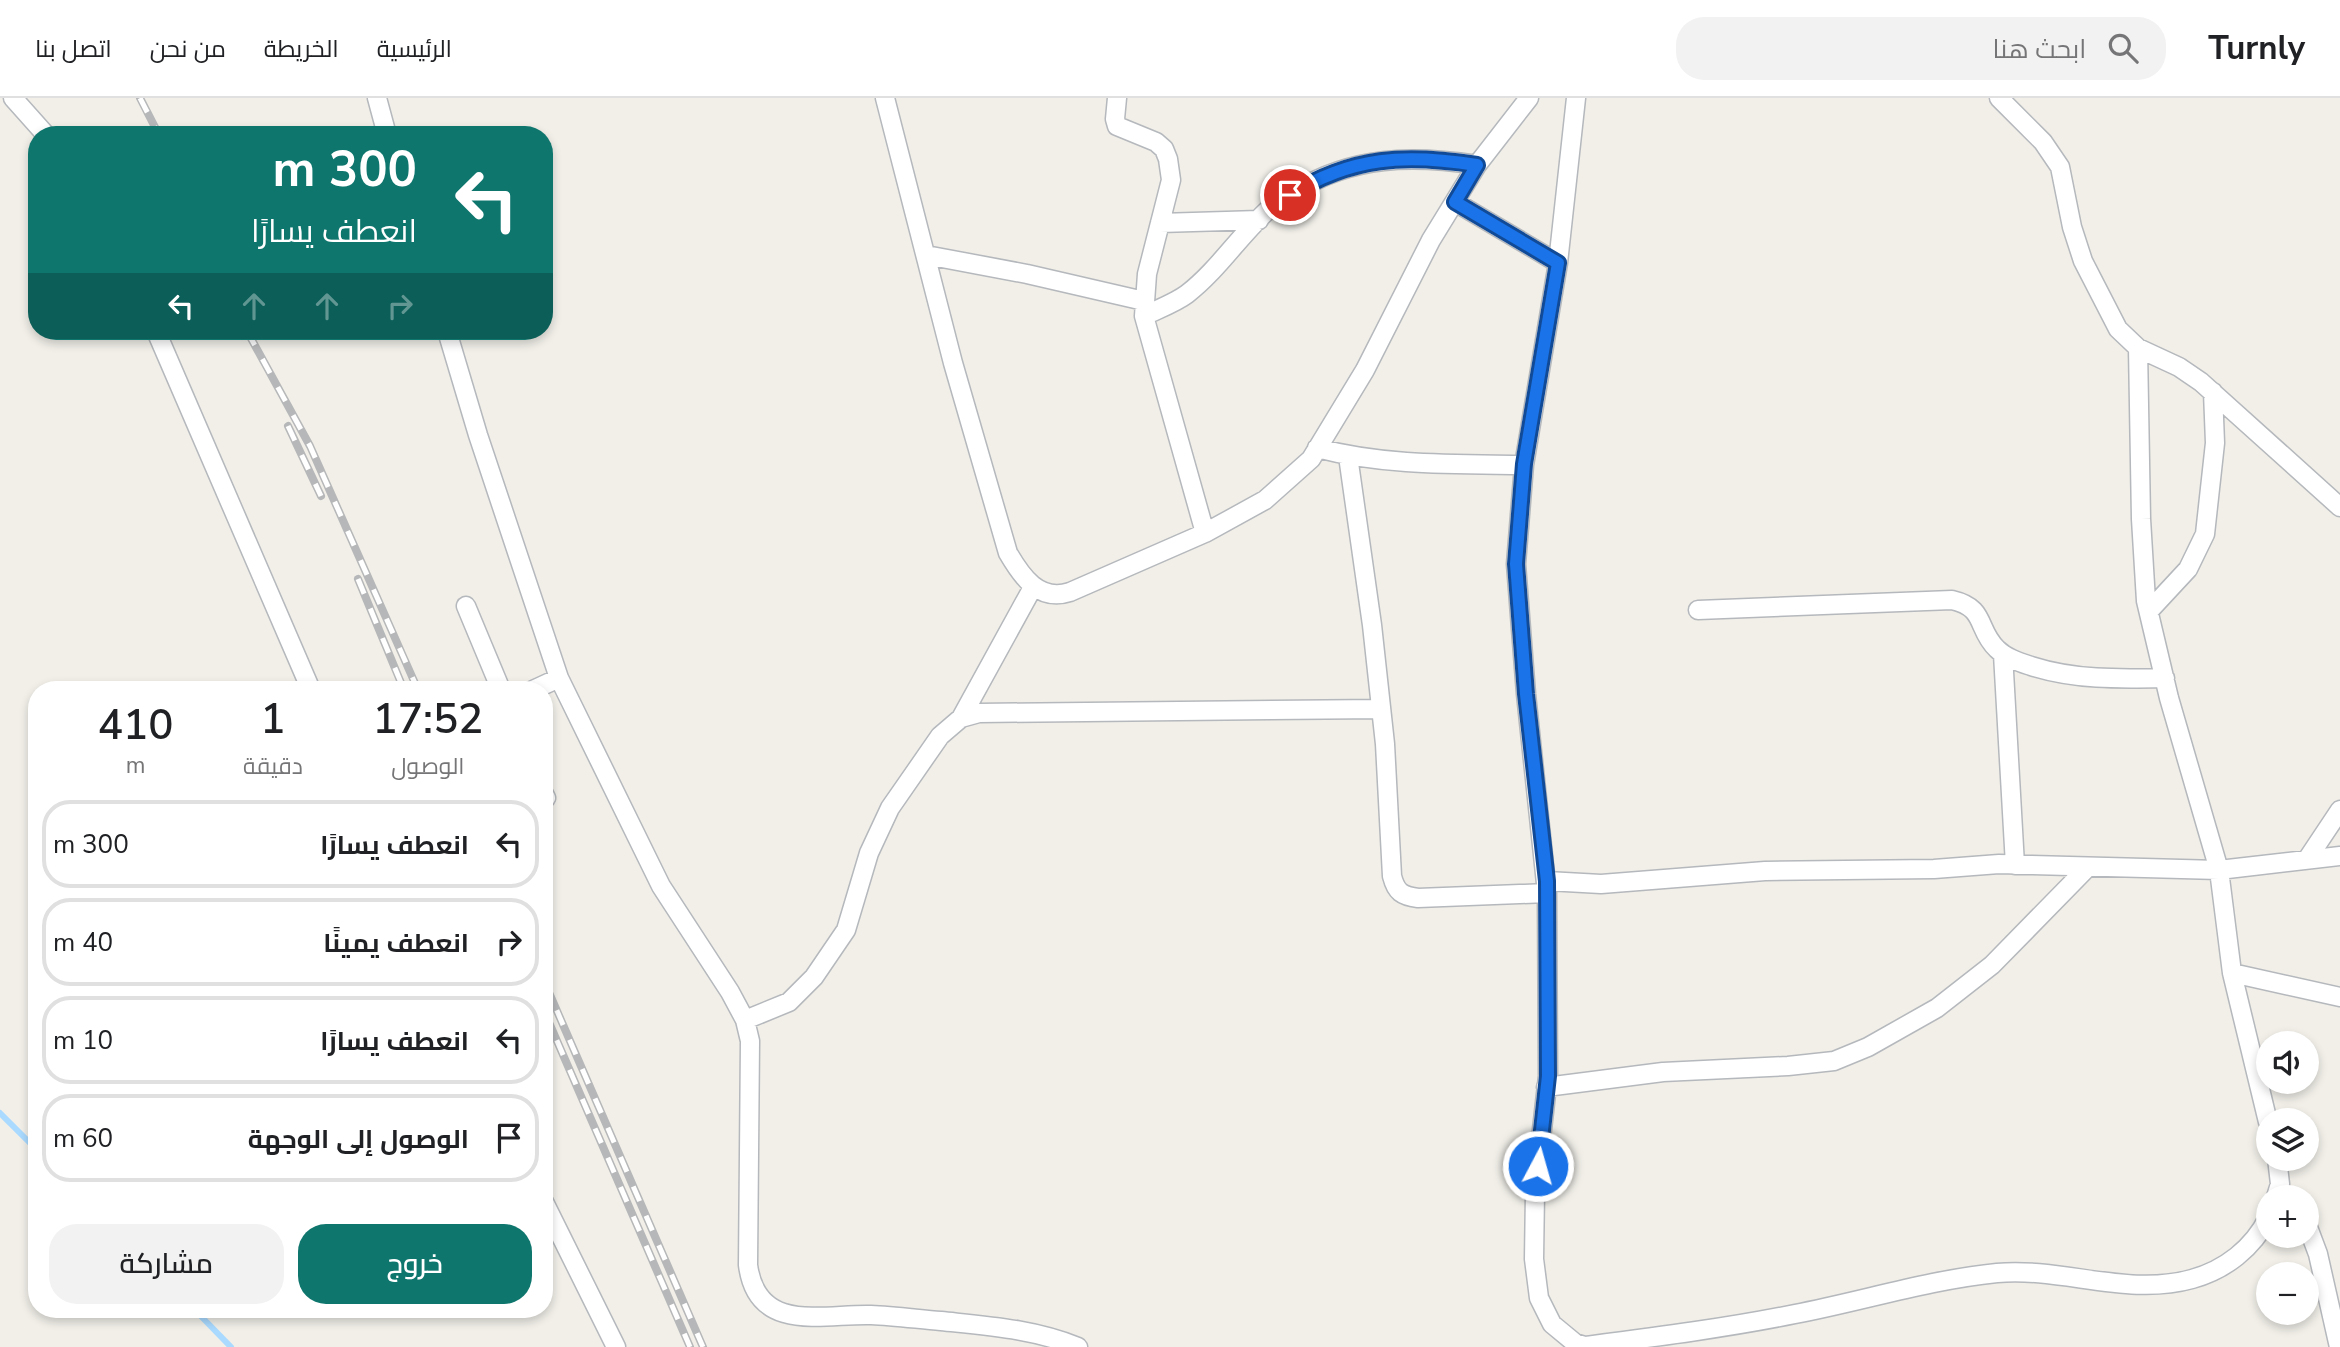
<!DOCTYPE html>
<html lang="ar">
<meta charset="utf-8">
<style>
body{margin:0;font-family:"Nunito Sans",Cairo,sans-serif;background:#f2f2f2;color:#202124;direction:rtl;height:100vh;display:flex;flex-direction:column;font-size:26px;white-space:nowrap}
*{box-sizing:border-box;margin:0}
p{font-size:23px;color:#757577}
.icon{flex:none;width:38px;height:38px;fill:none;stroke:currentColor;stroke-width:2;stroke-linecap:round;stroke-linejoin:round}
.map{position:relative;flex:1;overflow:hidden;direction:ltr}
.sheet{position:absolute;left:28px;top:583px;width:525px;height:637px;display:flex;flex-direction:column;background:#fff;border-radius:28px;box-shadow:0 4px 10px #0003;direction:rtl}
.sheet>*{flex:none}
.banner{position:absolute;left:28px;top:28px;width:525px;height:214px;border-radius:28px;box-shadow:0 4px 10px #0003;direction:rtl;background:#0f766e;color:#fff;overflow:hidden}
.controls{position:absolute;left:2256px;top:933px;display:grid;gap:14px}
.controls a{display:grid;place-items:center;width:63px;height:63px;border-radius:50%;background:#fff;box-shadow:0 4px 10px #0003;font-size:35px}
.pin{position:absolute;display:grid;place-items:center;width:60px;height:60px;color:#fff;margin:-30px;border:4px solid #fff;border-radius:50%;box-shadow:0 2px 7px #0007}
.me{position:absolute;width:77px;margin:-38px;rotate:6deg;stroke-linejoin:round;filter:drop-shadow(0 0 5px #0008)}
.turn{display:flex;align-items:center;gap:24px;height:147px;padding:0 21px;font-size:32px}
.turn .icon{width:91px;height:91px;stroke-width:2.5}
.turn b{display:block;font-size:49px;line-height:60px}
.lanes{display:flex;align-items:center;height:66px;padding:0 21px;background:#0003;justify-content:center;gap:35px;direction:ltr}
.lanes .off{opacity:.35}
.eta{display:flex;justify-content:space-evenly;align-items:center;height:119px;text-align:center}
.eta b{font-size:42px;font-weight:600;line-height:49px}
.cta{display:flex;gap:14px;margin-top:auto;padding:14px 21px}
.cta a{flex:1;height:80px;border-radius:28px;background:#0f766e;color:#fff;font-size:28px;font-weight:600;line-height:80px;text-align:center}
.cta a+a{background:#f2f2f2;color:#202124}
ul{padding:0;list-style:none}
li{display:flex;align-items:center;gap:21px;height:88px;margin:0 14px 10px;padding:0 7px;border:4px solid #e0e0e0;border-radius:28px}
li div{flex:1}
li b{display:block;font-size:26px}
li em{font-style:normal}
header{display:flex;align-items:center;gap:42px;box-sizing:border-box;height:98px;padding:0 35px;background:#fff;border-bottom:2px solid #e0e0e0}
header strong{font-size:33px}
nav{display:flex;gap:38px;margin-inline-start:auto;font-size:24px}
.search{width:490px;height:63px;background:#f2f2f2;display:flex;align-items:center;gap:18px;box-sizing:border-box;padding:0 24px;border-radius:28px;color:#757577;font-size:26px}
.map>svg:first-child{display:block}
.lines{fill:none;stroke-linecap:round;stroke-linejoin:round}
.stream{stroke:#aadaff;stroke-width:6}
.street-casing{stroke:#b5b8bc;stroke-width:21}
.street{stroke:#fff;stroke-width:18}
.rail-casing{stroke:#b6b7b8;stroke-width:8}
.rail{stroke:#fff;stroke-width:5;stroke-dasharray:16;stroke-linecap:butt}
.route-casing{stroke:#114b97;stroke-width:18}
.route{stroke:#1a73e8;stroke-width:12}
</style>
<header>
<strong>Turnly</strong>
<div class="search"><svg class="icon" aria-label="search" viewBox="0 0 24 24"><circle cx="10" cy="10" r="6"/><path d="M15 15l6 6"/></svg>ابحث هنا</div>
<nav><a>الرئيسية</a><a>الخريطة</a><a>من نحن</a><a>اتصل بنا</a></nav>
</header>
<div class="map">
<svg width="2340" height="1249" viewBox="0 0 2340 1249">
<rect width="100%" height="100%" fill="#f1efe8"/>
<g class="lines">
<path class="stream" d="M0,1015L37,1052
M194,1211L231,1249"/>
<g class="street-casing">
<path id="street" d="M13,0L46,37
M377,0L387,37
M885,0L953,265L1008,455C1022,479 1039,504 1070,494L1205,435L1265,402L1311,361L1365,272L1431,142L1477,67L1529,0
M1117,0L1115,21L1117,28L1156,44L1164,51L1168,61L1171,82L1147,176L1144,218L1205,435
M1576,0L1558,165L1524,367L1516,466L1526,596L1547,795L1548,978L1535,1094L1534,1161L1539,1200L1552,1226L1575,1245L1585,1248C1655,1239 1726,1230 1795,1216C1863,1203 1928,1182 1997,1175C2062,1169 2128,1199 2192,1181C2225,1172 2253,1150 2268,1120
M1999,0L2043,44L2060,69L2072,129L2083,163L2118,231L2138,250L2179,269L2201,284L2340,409
M1455,104L1558,165
M1160,125L1259,122
M926,157L1027,176L1144,203
M1144,218C1158,211 1175,205 1187,196C1218,172 1240,137 1269,111C1277,104 1287,99 1296,93C1353,58 1412,57 1477,67
M156,233L311,592
M447,233L478,337L559,580L661,788L730,894L745,922L750,943L748,1167C751,1190 761,1208 784,1215C811,1223 843,1216 871,1217C894,1218 917,1221 941,1223C988,1228 1034,1231 1078,1249
M2138,250L2141,421L2146,503L2169,600L2219,772L2232,875L2268,1024
M1317,350C1385,368 1454,366 1524,367
M1348,358L1372,527L1385,646L1392,778C1396,794 1402,798 1418,800L1547,795
M466,508L501,592
M1698,512L1952,502C1987,510 1976,531 1997,551C2006,560 2019,564 2031,568C2075,582 2118,581 2165,580
M2149,513L2188,471L2205,436L2215,345L2213,294
M2003,556L2015,767
M533,592L559,580
M961,620L1033,489
M544,696L546,700
M2308,760L2340,712
M1547,783L1601,786L1765,773L1934,771L1999,766L2219,772L2340,758
M2232,875L2340,899
M745,922L789,904L814,879L846,832L869,755L890,710L940,638L961,620L979,615L1381,611
M1546,989L1663,974L1788,968L1834,963L1868,949L1937,910L1992,867L2088,769
M2276,1099L2280,1086L2277,1060
M544,1104L616,1249
M2306,1124L2318,1156L2339,1249"/>
</g>
<use href="#street" class="street"/>
<g class="rail-casing">
<path id="rail" d="M140,0L159,37
M247,233L310,348L418,592
M288,328L321,398
M358,481L404,592
M544,883L703,1249
M544,913L690,1249"/>
</g>
<use href="#rail" class="rail"/>
</g>
<g class="lines">
<g class="route-casing">
<path id="route" d="M1290,97C1352,58 1406,56 1477,67L1455,104L1558,165L1524,366L1516,466L1526,596L1547,783L1548,978L1538,1068"/>
</g>
<use href="#route" class="route"/>
</g>
</svg>
<div class="controls">
<a><svg class="icon" aria-label="sound" viewBox="0 0 24 24"><path d="M4 9h4l5-4v14l-5-4H4zM17 9q2 3 0 6"/></svg></a>
<a><svg class="icon" aria-label="layers" viewBox="0 0 24 24"><path d="M12 4l9 5-9 5-9-5zM3 14l9 5 9-5"/></svg></a>
<a>+</a>
<a>−</a>
</div>
<div class="pin" style="left:1290px;top:97px;background:#d93025"><svg class="icon" aria-label="arrive" viewBox="0 0 24 24"><path d="M6 21V4h12l-3 4 3 4H6"/></svg></div>
<svg class="me" style="left:1538px;top:1068px" viewBox="-20 -20 40 40"><circle r="17" fill="#1a73e8" stroke="#fff" stroke-width="3"/><path d="M0-11L8 9 0 5-8 9z" fill="#fff"/></svg>
<div class="banner">
<div class="turn"><svg class="icon" aria-label="left" viewBox="0 0 24 24"><path d="M17 20v-9H6M10 6l-5 5 5 5"/></svg><div><b>300 m</b>انعطف يسارًا</div></div>
<div class="lanes"><svg class="icon" aria-label="left" viewBox="0 0 24 24"><path d="M17 20v-9H6M10 6l-5 5 5 5"/></svg><svg class="icon off" aria-label="ahead" viewBox="0 0 24 24"><path d="M12 20V5M6 11l6-6 6 6"/></svg><svg class="icon off" aria-label="ahead" viewBox="0 0 24 24"><path d="M12 20V5M6 11l6-6 6 6"/></svg><svg class="icon off" aria-label="right" viewBox="0 0 24 24"><path d="M7 20v-9h11M14 6l5 5-5 5"/></svg></div>
</div>
<section class="sheet">
<div class="eta">
<div><b>17:52</b><p>الوصول</p></div>
<div><b>1</b><p>دقيقة</p></div>
<div><b>410</b><p>m</p></div>
</div>
<ul>
<li><svg class="icon" aria-label="left" viewBox="0 0 24 24"><path d="M17 20v-9H6M10 6l-5 5 5 5"/></svg><div><b>انعطف يسارًا</b></div><em>300 m</em></li>
<li><svg class="icon" aria-label="right" viewBox="0 0 24 24"><path d="M7 20v-9h11M14 6l5 5-5 5"/></svg><div><b>انعطف يمينًا</b></div><em>40 m</em></li>
<li><svg class="icon" aria-label="left" viewBox="0 0 24 24"><path d="M17 20v-9H6M10 6l-5 5 5 5"/></svg><div><b>انعطف يسارًا</b></div><em>10 m</em></li>
<li><svg class="icon" aria-label="arrive" viewBox="0 0 24 24"><path d="M6 21V4h12l-3 4 3 4H6"/></svg><div><b>الوصول إلى الوجهة</b></div><em>60 m</em></li>
</ul>
<div class="cta"><a>خروج</a><a>مشاركة</a></div>
</section>
</div>
